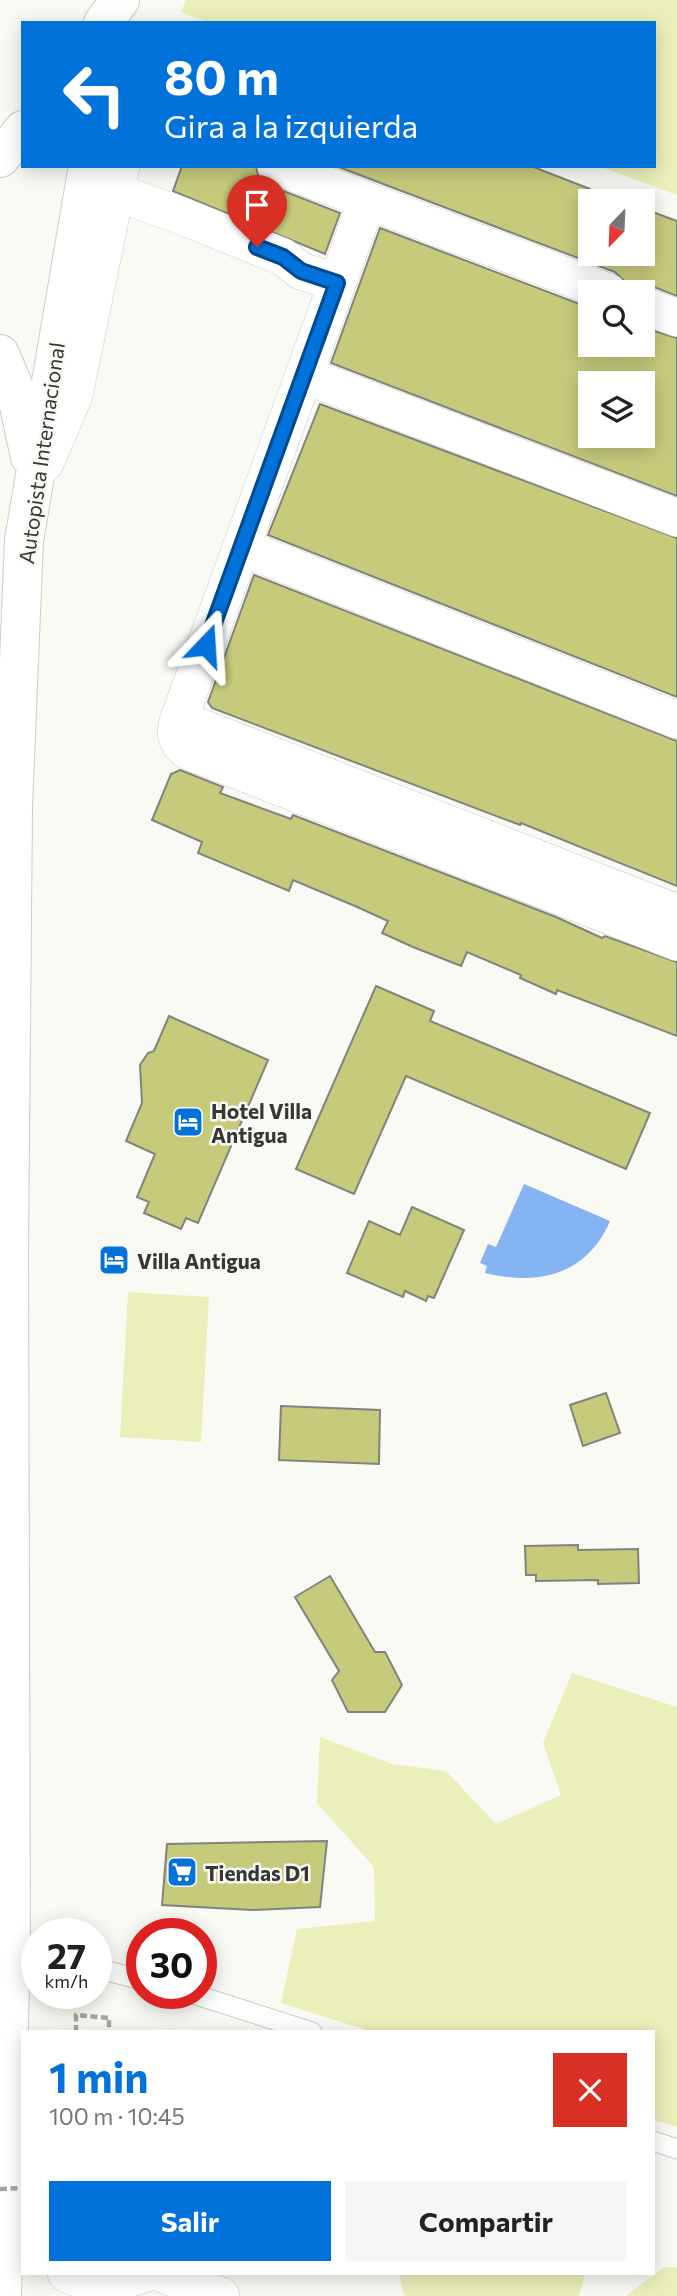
<!DOCTYPE html>
<html lang="es">
<meta charset="utf-8">
<style>
body{margin:0;font-family:Commissioner,sans-serif;background:#f6f6f6;color:#222;height:100vh;display:flex;flex-direction:column;font-size:26px;white-space:nowrap}
*{box-sizing:border-box;margin:0}
p{font-size:23px;color:#767676}
.icon{flex:none;width:38px;height:38px;fill:none;stroke:currentColor;stroke-width:2;stroke-linecap:round;stroke-linejoin:round}
.map{position:relative;flex:1;overflow:hidden}
.side{position:absolute;left:21px;top:2030px;width:634px;height:245px;display:flex;flex-direction:column;background:#fff;border-radius:0px;box-shadow:0 4px 18px #0003}
.side>*{flex:none}
.hud{position:absolute;left:21px;top:21px;width:635px;height:147px;border-radius:0px;box-shadow:0 4px 18px #0003;background:#0072d9;color:#fff;overflow:hidden}
.needle{width:46px;rotate:203deg}
.buttons{position:absolute;left:578px;top:189px;display:grid;gap:14px}
.buttons a{display:grid;place-items:center;width:77px;height:77px;border-radius:0px;background:#fff;box-shadow:0 4px 18px #0003;font-size:35px}
.speed{position:absolute;left:21px;top:1918px;display:flex;gap:14px;font-size:35px;font-weight:700;text-align:center}
.speed>*{display:grid;place-content:center;width:91px;height:91px;border-radius:50%;background:#fff;box-shadow:0 4px 18px #0003;line-height:1}
.speed small{font-size:18px;font-weight:400}
.speed .limit{border:10px solid #d22;background:#fff;color:#111}
.pin{position:absolute;display:grid;place-items:center;width:60px;height:60px;color:#fff;margin:-72px -30px;border-radius:50% 50% 50% 0;rotate:-45deg;box-shadow:0 0 7px #0007}
.pin .icon{rotate:45deg}
.me{position:absolute;width:77px;margin:-38px;rotate:20deg;stroke-linejoin:round;filter:drop-shadow(0 0 5px #0008)}
.turn{display:flex;align-items:center;gap:24px;height:147px;padding:0 28px;font-size:32px}
.turn .icon{width:91px;height:91px;stroke-width:2.5}
.turn b{display:block;font-size:49px;line-height:60px}
.round{display:grid;place-items:center;flex:none;width:74px;height:74px;border-radius:0px;background:#f6f6f6}
.headline{display:flex;align-items:center;justify-content:space-between;height:119px;padding:0 28px}
h1{font-size:42px;font-weight:700;line-height:52px;color:#0072d9}
.cta{display:flex;gap:14px;margin-top:auto;padding:14px 28px}
.cta a{flex:1;height:80px;border-radius:0px;background:#0072d9;color:#fff;font-size:28px;font-weight:700;line-height:80px;text-align:center}
.cta a+a{background:#f6f6f6;color:#222}
.map>svg:first-child{display:block}
.green{fill:#ebefb9}
.water{fill:#84b4f1}
.building{fill:#c6cb7c;stroke:#82837d;stroke-width:2;fill-rule:evenodd}
.lines{fill:none;stroke-linecap:round;stroke-linejoin:round}
.service-casing{stroke:#cccdc6;stroke-width:21}
.minor-casing{stroke:#cccdc6;stroke-width:38}
.trunk-casing{stroke:#cccdc6;stroke-width:40}
.path{stroke:#a6a6a1;stroke-width:4.5;stroke-dasharray:7 3.5;stroke-linecap:butt}
.service{stroke:#fff;stroke-width:19}
.minor{stroke:#fff;stroke-width:37}
.trunk{stroke:#fff;stroke-width:38}
.path-bridge{stroke:#a6a6a1;stroke-width:4.5;stroke-dasharray:7 3.5;stroke-linecap:butt}
.route-casing{stroke:#004a8d;stroke-width:18}
.route{stroke:#0072d9;stroke-width:12}
.labels{text-anchor:middle;dominant-baseline:central;stroke-width:5;stroke-linejoin:round;paint-order:stroke}
.street-label{font-size:21px;fill:#363634;stroke:#f9faf3}
.poi-label{font-size:21px;font-weight:bold;fill:#363634;stroke:#f9faf3;text-anchor:start}
</style>
<div class="map">
<svg width="677" height="2296" viewBox="0 0 677 2296">
<rect width="100%" height="100%" fill="#f9faf3"/>
<path class="green" d="M186,0H677V195L599,166H654V23H210L181,12Z
M128,1292L209,1297L201,1442L120,1437Z
M572,1673L677,1707V2127L653,2120V2032H373L281,2003L297,1929L375,1921L374,1867L317,1803L320,1737L392,1764L446,1771L496,1824L561,1795L543,1743Z
M664,2267H677V2296H626Z
M399,2273H585L579,2296H404Z"/>
<path class="water" d="M524,1184L610,1221C587,1275 538,1286 485,1273L487,1266L480,1263L488,1244L496,1247Z"/>
<path class="building" d="M182,166H256L259,179L268,185L340,213L325,254L173,191Z
M336,166H531L590,189V254H642V208L677,221V296L649,285L634,286L627,284L615,272Z
M380,228L590,308V345H642V327L677,338V496L331,363ZM590,383H642V436H590Z
M320,404L677,538V697L268,535Z
M254,575L677,741V886L521,823L520,825L212,708L208,702Z
M180,770L223,787L220,793L291,819L293,815L556,917L602,938L605,936L677,962V1036L557,990L556,994L520,978L521,975L467,952L461,966L413,947L382,933L388,921L355,906L293,880L289,891L198,853L202,842L152,820L171,774Z
M376,986L434,1011L430,1021L650,1113L626,1169L406,1076L354,1194L296,1169Z
M169,1016L268,1060L198,1223L186,1218L181,1229L144,1213L149,1202L137,1197L155,1154L126,1141L142,1103L140,1065L148,1053L154,1051Z
M412,1207L464,1230L434,1298L428,1296L426,1301L405,1291L403,1297L347,1273L369,1221L400,1235Z
M606,1393L620,1433L583,1446L570,1405Z
M281,1406L380,1410L379,1464L279,1460Z
M578,1545V1550L638,1549L639,1583L598,1584V1580L536,1581V1575H526L525,1546Z
M330,1576L375,1652H385L402,1685L385,1712H348L332,1680L339,1671L295,1597Z
M327,1841L320,1907L252,1910L162,1905L167,1844Z"/>
<g class="lines">
<g class="service-casing">
<path id="service" d="M96,1968L142,1980
M190,1993L312,2032
M653,2141L677,2149"/>
</g>
<g class="minor-casing">
<path id="minor" d="M276,166L608,292
M116,192L182,216L283,257L301,271L337,283
M367,201L179,719C174,733 175,742 188,751L677,942
M642,305L677,318
M304,375L677,518
M45,463L74,395L121,166
M241,547L677,720
M179,719L677,913
M66,2273C91,2287 120,2283 146,2273
M160,2273L221,2296"/>
</g>
<g class="trunk-casing">
<path id="trunk" d="M103,23L120,0
M0,158L23,130
M0,354L16,392L30,457
M2,2296L11,1945L9,1253L13,806L24,540L88,166"/>
</g>
<path class="path" d="M76,2032V2015L109,2018V2032"/>
<use href="#service" class="service"/>
<use href="#minor" class="minor"/>
<use href="#trunk" class="trunk"/>
<path class="path-bridge" d="M0,2189L23,2188"/>
</g>
<g class="lines">
<g class="route-casing">
<path id="route" d="M206,645L337,283L301,271L283,257L257,247"/>
</g>
<use href="#route" class="route"/>
</g>
<defs>
<g id="hotel-square" transform="scale(1.575)"><rect x="-9" y="-9" width="18" height="18" rx="4" fill="#0072d9" stroke="#f9faf3"/><path d="M-6-4.5h1.5V1H6V5H4.5V3h-9V5H-6ZM-4 0a1.8 1.8 0 1 1 3.6 0ZM.5 0V-2.5h3Q6-2.5 6 0Z" fill="#fff"/></g>
<g id="supermarket-square" transform="scale(1.575)"><rect x="-9" y="-9" width="18" height="18" rx="4" fill="#0072d9" stroke="#f9faf3"/><path d="M-6-5.5h2.5l.6 2H6L4.5 2H-2.5L-4.4-4H-6ZM-1.5 3.2a1.3 1.3 0 1 0 .1 0ZM3 3.2a1.3 1.3 0 1 0 .1 0Z" fill="#fff"/></g>
</defs>
<g fill-rule="evenodd">
<use href="#hotel-square" x="188" y="1122"/>
<use href="#hotel-square" x="114" y="1260"/>
<use href="#supermarket-square" x="182" y="1872"/>
</g>
<g class="labels">
<g class="street-label">
<text transform="translate(41 453) rotate(-82)">Autopista Internacional</text>
</g>
<g class="poi-label">
<text x="211" y="1110">Hotel Villa<tspan x="211" dy="24">Antigua</tspan></text>
<text x="137" y="1260">Villa Antigua</text>
<text x="205" y="1872">Tiendas D1</text>
</g>
</g>
</svg>
<div class="buttons">
<a><svg class="needle" viewBox="-14 -14 28 28"><path d="M0-13l5 13h-10z" fill="#e53935"/><path d="M0 13l5-13h-10z" fill="#767676"/></svg></a>
<a><svg class="icon" aria-label="search" viewBox="0 0 24 24"><circle cx="10" cy="10" r="6"/><path d="M15 15l6 6"/></svg></a>
<a><svg class="icon" aria-label="layers" viewBox="0 0 24 24"><path d="M12 4l9 5-9 5-9-5zM3 14l9 5 9-5"/></svg></a>
</div>
<div class="speed"><div>27<small>km/h</small></div><div class="limit">30</div></div>
<div class="pin" style="left:257px;top:247px;background:#d93025"><svg class="icon" aria-label="arrive" viewBox="0 0 24 24"><path d="M6 21V4h12l-3 4 3 4H6"/></svg></div>
<svg class="me" style="left:206px;top:645px" viewBox="-20 -20 40 40"><path d="M0-17L14 15 0 8-14 15z" fill="#0072d9" stroke="#fff" stroke-width="4"/></svg>
<div class="hud">
<div class="turn"><svg class="icon" aria-label="left" viewBox="0 0 24 24"><path d="M17 20v-9H6M10 6l-5 5 5 5"/></svg><div><b>80 m</b>Gira a la izquierda</div></div>
</div>
<section class="side">
<div class="headline"><div><h1>1 min</h1><p>100 m · 10:45</p></div><a class="round" style="background:#d93025;color:#fff"><svg class="icon" aria-label="close" viewBox="0 0 24 24"><path d="M6 6l12 12M18 6L6 18"/></svg></a></div>
<div class="cta"><a>Salir</a><a>Compartir</a></div>
</section>
</div>
